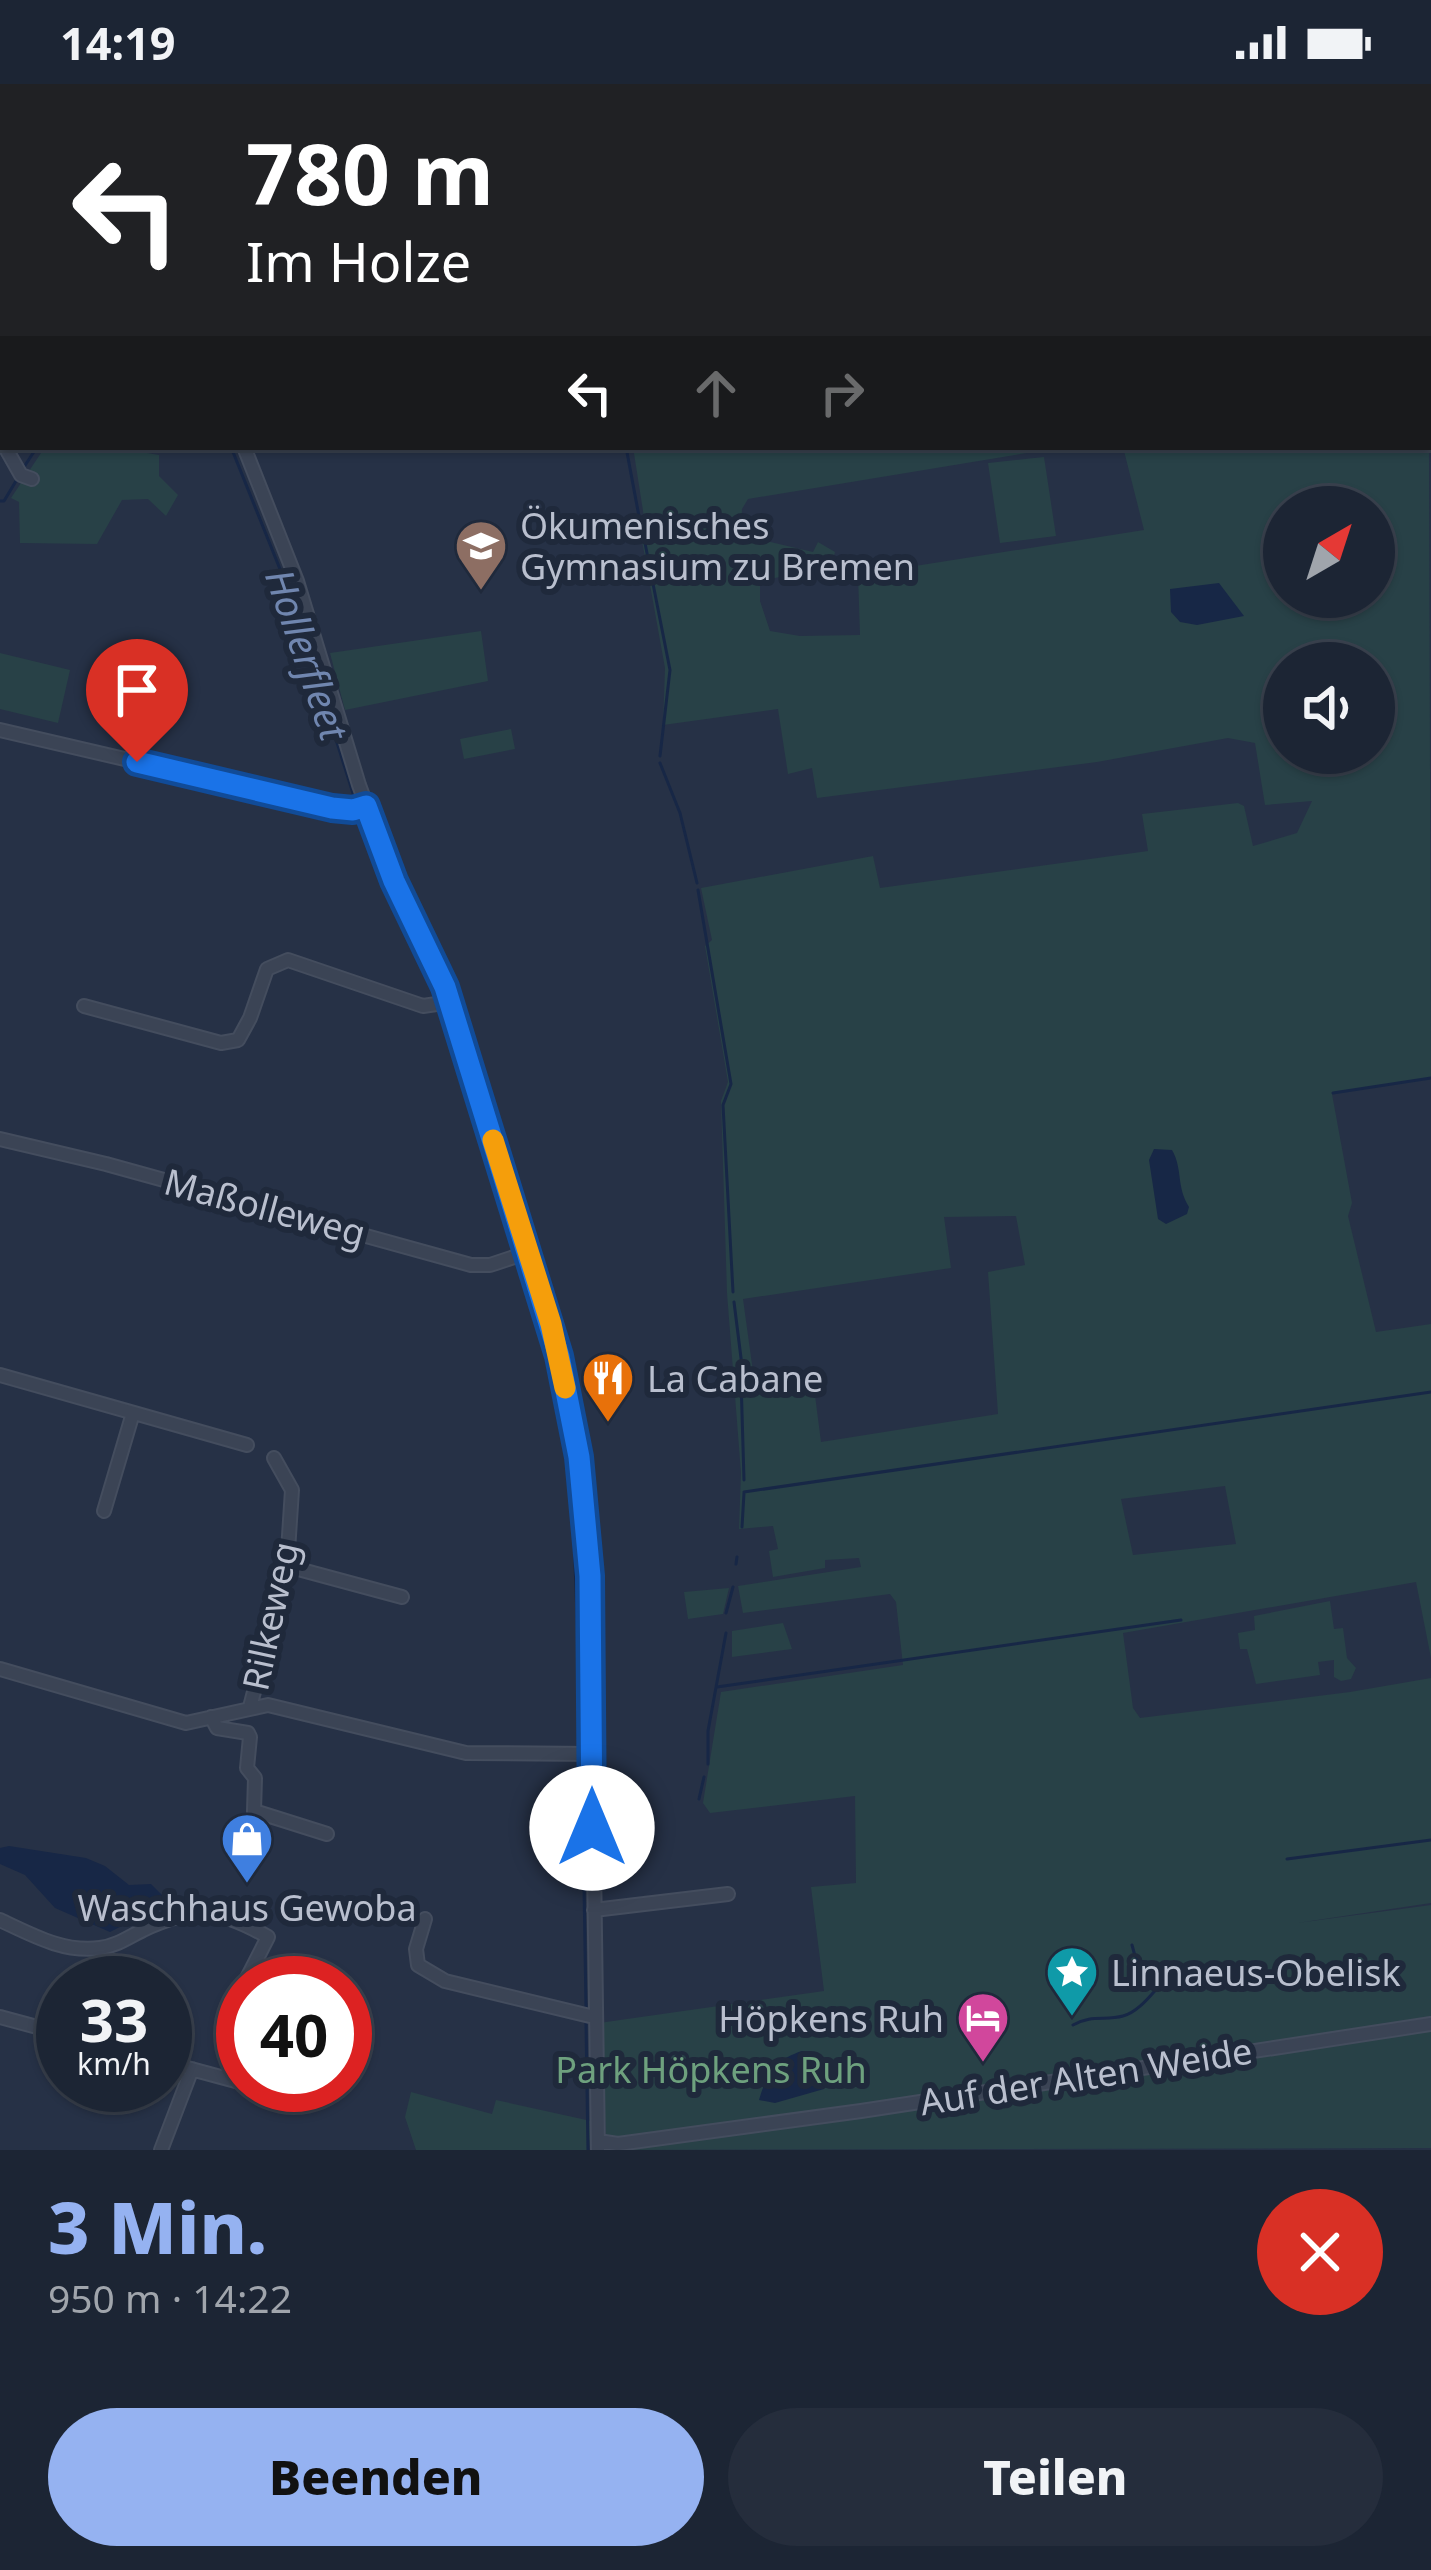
<!DOCTYPE html>
<html lang="de">
<meta charset="utf-8">
<style>
body{margin:0;font-family:"Noto Sans",sans-serif;background:#252d3c;color:#f1f3f6;height:100vh;display:flex;flex-direction:column;font-size:45px;white-space:nowrap}
*{box-sizing:border-box;margin:0}
p{font-size:39px;color:#a0a5ac}
.icon{flex:none;width:66px;height:66px;fill:none;stroke:currentColor;stroke-width:2;stroke-linecap:round;stroke-linejoin:round}
.map{position:relative;height:2066px;overflow:hidden}
.drawer{display:flex;flex-direction:column;background:#1c2534;flex:1}
.drawer>*{flex:none}
.guide{position:absolute;left:0px;top:0px;width:1431px;height:366px;box-shadow:0 3px 9px #0004,0 0 0 3px #3a424f;background:#202124;color:#fff;overflow:hidden}
.needle{width:78px;rotate:39deg}
.buttons{position:absolute;left:1263px;top:402px;display:grid;gap:24px}
.buttons a{display:grid;place-items:center;width:132px;height:132px;border-radius:50%;background:#1c2534;box-shadow:0 3px 9px #0004,0 0 0 3px #3a424f;font-size:60px}
.speed{position:absolute;left:36px;top:1872px;display:flex;gap:24px;font-size:60px;font-weight:700;text-align:center}
.speed>*{display:grid;place-content:center;width:156px;height:156px;border-radius:50%;background:#1c2534;box-shadow:0 3px 9px #0004,0 0 0 3px #3a424f;line-height:1}
.speed small{font-size:30px;font-weight:400}
.speed .limit{border:18px solid #d22;background:#fff;color:#111}
.pin{position:absolute;display:grid;place-items:center;width:102px;height:102px;color:#fff;margin:-123px -51px;border-radius:50% 50% 50% 0;rotate:-45deg;box-shadow:0 0 12px #0007}
.pin .icon{rotate:45deg}
.me{position:absolute;width:132px;margin:-66px;rotate:0deg;stroke-linejoin:round;filter:drop-shadow(0 0 9px #0008)}
.turn{display:flex;align-items:center;gap:42px;height:252px;padding:0 48px;font-size:54px}
.turn .icon{width:156px;height:156px;stroke-width:2.5}
.turn b{display:block;font-size:84px;line-height:102px}
.lanes{display:flex;align-items:center;height:114px;padding:0 48px;background:#0003;justify-content:center;gap:60px;direction:ltr}
.lanes .off{opacity:.35}
.round{display:grid;place-items:center;flex:none;width:126px;height:126px;border-radius:63px;background:#252d3c}
.head{display:flex;align-items:center;justify-content:space-between;height:204px;padding:0 48px}
h1{font-size:72px;font-weight:800;line-height:90px;color:#95b2f1}
.cta{display:flex;gap:24px;margin-top:auto;padding:24px 48px}
.cta a{flex:1;height:138px;border-radius:72px;background:#95b2f1;color:#111;font-size:48px;font-weight:800;line-height:138px;text-align:center}
.cta a+a{background:#252d3c;color:#f1f3f6}
.status{display:flex;justify-content:space-between;align-items:center;height:84px;padding:0 60px;background:#1c2534;direction:ltr}
.status svg{height:33px;fill:currentColor}
.map>svg:first-child{display:block}
.green{fill:#284147;fill-rule:evenodd}
.water{fill:#172746}
.lines{fill:none;stroke-linecap:round;stroke-linejoin:round}
.stream{stroke:#172746;stroke-width:3}
.minor-casing{stroke:#444d5e;stroke-width:16}
.minor{stroke:#3b4455;stroke-width:12}
.route-casing{stroke:#114b97;stroke-width:30}
.route{stroke:#1a73e8;stroke-width:21}
.slow{stroke:#f59e0b;stroke-width:21}
.labels{text-anchor:middle;dominant-baseline:central;stroke-width:12;stroke-linejoin:round;paint-order:stroke}
.poi-label{font-size:36px;fill:#b9bfce;stroke:#1f293b;text-anchor:start}
.street-label{font-size:36px;fill:#b9bfce;stroke:#1f293b}
.park-label{font-size:36px;fill:#6ea17e;stroke:#1f293b}
.water-label{font-size:39px;font-style:italic;fill:#7086af;stroke:#1f293b}
</style>
<div class="status"><b>14:19</b><svg viewBox="0 0 49 12"><path d="M0 12V9h3v3zM5 12V6h3v6zM10 12V3h3v9zM15 12V0h3v12zM26 1h20v11H26zM47 4h2v5h-2z"/></svg></div>
<div class="map">
<svg width="1431" height="2066" viewBox="0 0 1431 2066">
<rect width="100%" height="100%" fill="#263146"/>
<path class="green" d="M96,0H429V3H97Z
M1428,68L1431,995L1332,1010L1352,1119L1348,1132L1376,1248L1431,1240V1574L1416,1498L1123,1549L1133,1624L1140,1634L1350,1608L1431,1594V1819L1297,1839L1431,1821V2064L607,2066L599,1939L824,1907L811,1803L856,1799L855,1712L710,1729L703,1719L721,1608L903,1581L896,1518L890,1510L743,1529L738,1502L861,1483L859,1474L825,1476V1484L773,1493L769,1467L778,1465L773,1442L739,1445L741,1389L727,1209L721,1017L728,998L705,862L712,856L701,804L873,772L880,804L1148,767L1142,730L1238,719L1244,722L1253,762L1297,749L1312,717L1265,721L1255,659L1228,654L1097,678L817,714L812,684L788,690L778,625L663,641L665,584L641,451L646,446L633,363H1063L748,415L742,425L741,451L813,468L818,458L835,468L831,483L760,497V517L770,547L800,552L860,551L858,491L1144,446L1123,363H1428ZM1284,423H1374V513H1284ZM1284,579H1374V669H1284ZM1016,1132L1025,1181L988,1188L998,1330L821,1358L812,1288L754,1295L743,1215L951,1184L944,1133ZM1225,1402L1236,1460L1133,1471L1121,1415Z
M45,363H112L159,371V392L178,411L166,432L148,415L122,416L97,460L20,459L19,418L11,414Z
M1044,373L1056,452L1000,459L988,379Z
M481,547L488,597L345,626L330,569Z
M0,569L70,586L58,639L0,625Z
M511,645L515,665L464,675L460,655Z
M729,1504L723,1530L688,1535L684,1508Z
M1330,1517L1334,1545L1343,1544L1347,1574L1356,1584L1351,1595L1341,1597L1334,1593V1576L1318,1578L1320,1591L1256,1600L1247,1565H1240L1238,1549L1255,1546L1254,1532Z
M783,1539L792,1565L732,1573V1547Z
M411,2008L492,2030L496,2016L591,2037L589,2066H416L405,2033Z"/>
<path class="water" d="M1219,499L1244,532L1197,541L1180,538L1171,528L1170,505Z
M1154,1065L1172,1066C1183,1085 1176,1102 1189,1123L1187,1130L1166,1140L1158,1135L1149,1076Z
M9,1762L86,1774L105,1782L129,1801L151,1800L169,1818L110,1848L55,1824L25,1791L0,1780V1764Z
M802,1967L821,1976L827,1999L824,2005L775,2019L759,2016C766,1991 776,1975 802,1967Z"/>
<g class="lines">
<path class="stream" d="M79,0L80,3
M520,0L521,3
M0,19L3,20
M0,202L3,203
M231,363L290,510L357,722
M626,363L641,443
M24,383L37,363
M0,417H4L16,397
M644,454L670,586L660,672
M660,679L680,729L697,799
M360,731L387,809L422,872L437,911
M698,806L731,1000L723,1021L733,1208
M443,934L517,1163
M1333,1009L1431,994
M522,1178L528,1195
M534,1215L572,1403L582,1659
M734,1218L742,1282
M741,1295L744,1396
M744,1408L1431,1308
M742,1443L744,1409
M736,1480L737,1473
M726,1529L733,1503
M717,1603L1181,1536
M582,1679L586,1923
M708,1680V1647L726,1549
M699,1715L704,1693
M1287,1775L1431,1756
M586,1939L588,2066
M1073,1941C1092,1930 1105,1937 1123,1932C1139,1928 1152,1909 1163,1898L1135,1872L1132,1861"/>
<g class="minor-casing">
<path id="minor" d="M91,0L93,3
M0,109L3,110
M0,301H3
M5,363L21,391L32,395
M244,363L297,497L359,701L394,797L445,903L558,1272L579,1373L590,1492L598,2066
M0,646L331,723L353,726L366,722
M84,922L221,959L238,956L250,934L267,885L288,876L423,922L450,918
M0,1055L106,1080L471,1181H490L529,1168
M0,1291L247,1361
M104,1427L133,1329
M287,1482L402,1513
M0,1585L186,1639L268,1621L466,1669L592,1670
M250,1623L287,1482L292,1406L274,1374
M211,1633L217,1644L248,1649L250,1653L247,1684L255,1694L254,1727L327,1750
M594,1826L728,1810
M425,1835L416,1865L418,1881L445,1897L594,1933
M0,1836C32,1851 64,1869 100,1864C116,1862 129,1853 143,1846C194,1822 220,1825 268,1853L245,1898
M0,1933L63,1950
M165,1978L243,1999
M598,2057L618,2060L861,2027L1431,1940
M161,2066L192,1985"/>
</g>
<use href="#minor" class="minor"/>
</g>
<g class="lines">
<g class="route-casing">
<path id="route" d="M137,678L332,724L353,726L366,722L394,797L445,903L559,1272L579,1373L590,1492L592,1744"/>
</g>
<use href="#route" class="route"/>
<path class="slow" d="M493,1056L551,1240L565,1304"/>
</g>
<defs>
<g id="school-pin" transform="scale(2.7)"><path d="M0 17L-7.5 6A9.5 9.5 0 1 1 7.5 6Z" fill="#8d6e63" stroke="#1f293b"/><path d="M0-5L7-2L0 1L-7-2ZM-4 1L0 2.5L4 1V4Q0 6-4 4Z" fill="#fff"/></g>
<g id="restaurant-pin" transform="scale(2.7)"><path d="M0 17L-7.5 6A9.5 9.5 0 1 1 7.5 6Z" fill="#e8710a" stroke="#1f293b"/><path d="M-5-6h1v4h1v-4h1v4h1v-4h1v5L-1.5 .5V6h-2V.5L-5-1ZM5-6V6H3V1.5H1.5Q1.5-4 5-6Z" fill="#fff"/></g>
<g id="shop-pin" transform="scale(2.7)"><path d="M0 17L-7.5 6A9.5 9.5 0 1 1 7.5 6Z" fill="#3f7fe0" stroke="#1f293b"/><path d="M-5-2.5h2.3a2.7 3.5 0 0 1 5.4 0H5L5.5 6h-11ZM-1.5-2.5h3a1.5 2.3 0 0 0-3 0Z" fill="#fff"/></g>
<g id="sight-pin" transform="scale(2.7)"><path d="M0 17L-7.5 6A9.5 9.5 0 1 1 7.5 6Z" fill="#0f9aa8" stroke="#1f293b"/><path d="M0-6L1.8-2.2L6-1.7L2.9 1.2L3.7 5.4L0 3.3L-3.7 5.4L-2.9 1.2L-6-1.7L-1.8-2.2Z" fill="#fff"/></g>
<g id="hotel-pin" transform="scale(2.7)"><path d="M0 17L-7.5 6A9.5 9.5 0 1 1 7.5 6Z" fill="#d1479c" stroke="#1f293b"/><path d="M-6-4.5h1.5V1H6V5H4.5V3h-9V5H-6ZM-4 0a1.8 1.8 0 1 1 3.6 0ZM.5 0V-2.5h3Q6-2.5 6 0Z" fill="#fff"/></g>
</defs>
<g fill-rule="evenodd">
<use href="#school-pin" x="481" y="462"/>
<use href="#restaurant-pin" x="608" y="1294"/>
<use href="#shop-pin" x="247" y="1755"/>
<use href="#sight-pin" x="1072" y="1888"/>
<use href="#hotel-pin" x="983" y="1934"/>
</g>
<g class="labels">
<g class="poi-label">
<text x="520" y="441">Ökumenisches<tspan x="520" dy="41">Gymnasium zu Bremen</tspan></text>
<text x="647" y="1294">La Cabane</text>
<text x="247" y="1823" text-anchor="middle">Waschhaus Gewoba</text>
<text x="1111" y="1888">Linnaeus-Obelisk</text>
<text x="944" y="1934" text-anchor="end">Höpkens Ruh</text>
</g>
<g class="street-label">
<text transform="translate(265 1123) rotate(15)">Maßolleweg</text>
<text transform="translate(270 1532) rotate(-78)">Rilkeweg</text>
<text transform="translate(1086 1992) rotate(-9)">Auf der Alten Weide</text>
</g>
<g class="park-label">
<text x="711" y="1985">Park Höpkens Ruh</text>
</g>
<g class="water-label">
<text transform="translate(308 570) rotate(71)">Hollerfleet</text>
</g>
</g>
</svg>
<div class="buttons">
<a><svg class="needle" viewBox="-14 -14 28 28"><path d="M0-13l5 13h-10z" fill="#e53935"/><path d="M0 13l5-13h-10z" fill="#a0a5ac"/></svg></a>
<a><svg class="icon" aria-label="sound" viewBox="0 0 24 24"><path d="M4 9h4l5-4v14l-5-4H4zM17 9q2 3 0 6"/></svg></a>
</div>
<div class="speed"><div>33<small>km/h</small></div><div class="limit">40</div></div>
<div class="pin" style="left:137px;top:678px;background:#d93025"><svg class="icon" aria-label="arrive" viewBox="0 0 24 24"><path d="M6 21V4h12l-3 4 3 4H6"/></svg></div>
<svg class="me" style="left:592px;top:1744px" viewBox="-20 -20 40 40"><circle r="19" fill="#fff"/><path d="M0-13L10 11 0 6-10 11z" fill="#1a73e8"/></svg>
<div class="guide">
<div class="turn"><svg class="icon" aria-label="left" viewBox="0 0 24 24"><path d="M17 20v-9H6M10 6l-5 5 5 5"/></svg><div><b>780 m</b>Im Holze</div></div>
<div class="lanes"><svg class="icon" aria-label="left" viewBox="0 0 24 24"><path d="M17 20v-9H6M10 6l-5 5 5 5"/></svg><svg class="icon off" aria-label="ahead" viewBox="0 0 24 24"><path d="M12 20V5M6 11l6-6 6 6"/></svg><svg class="icon off" aria-label="right" viewBox="0 0 24 24"><path d="M7 20v-9h11M14 6l5 5-5 5"/></svg></div>
</div>
</div>
<section class="drawer">
<div class="head"><div><h1>3 Min.</h1><p>950 m · 14:22</p></div><a class="round" style="background:#d93025;color:#fff"><svg class="icon" aria-label="close" viewBox="0 0 24 24"><path d="M6 6l12 12M18 6L6 18"/></svg></a></div>
<div class="cta"><a>Beenden</a><a>Teilen</a></div>
</section>
